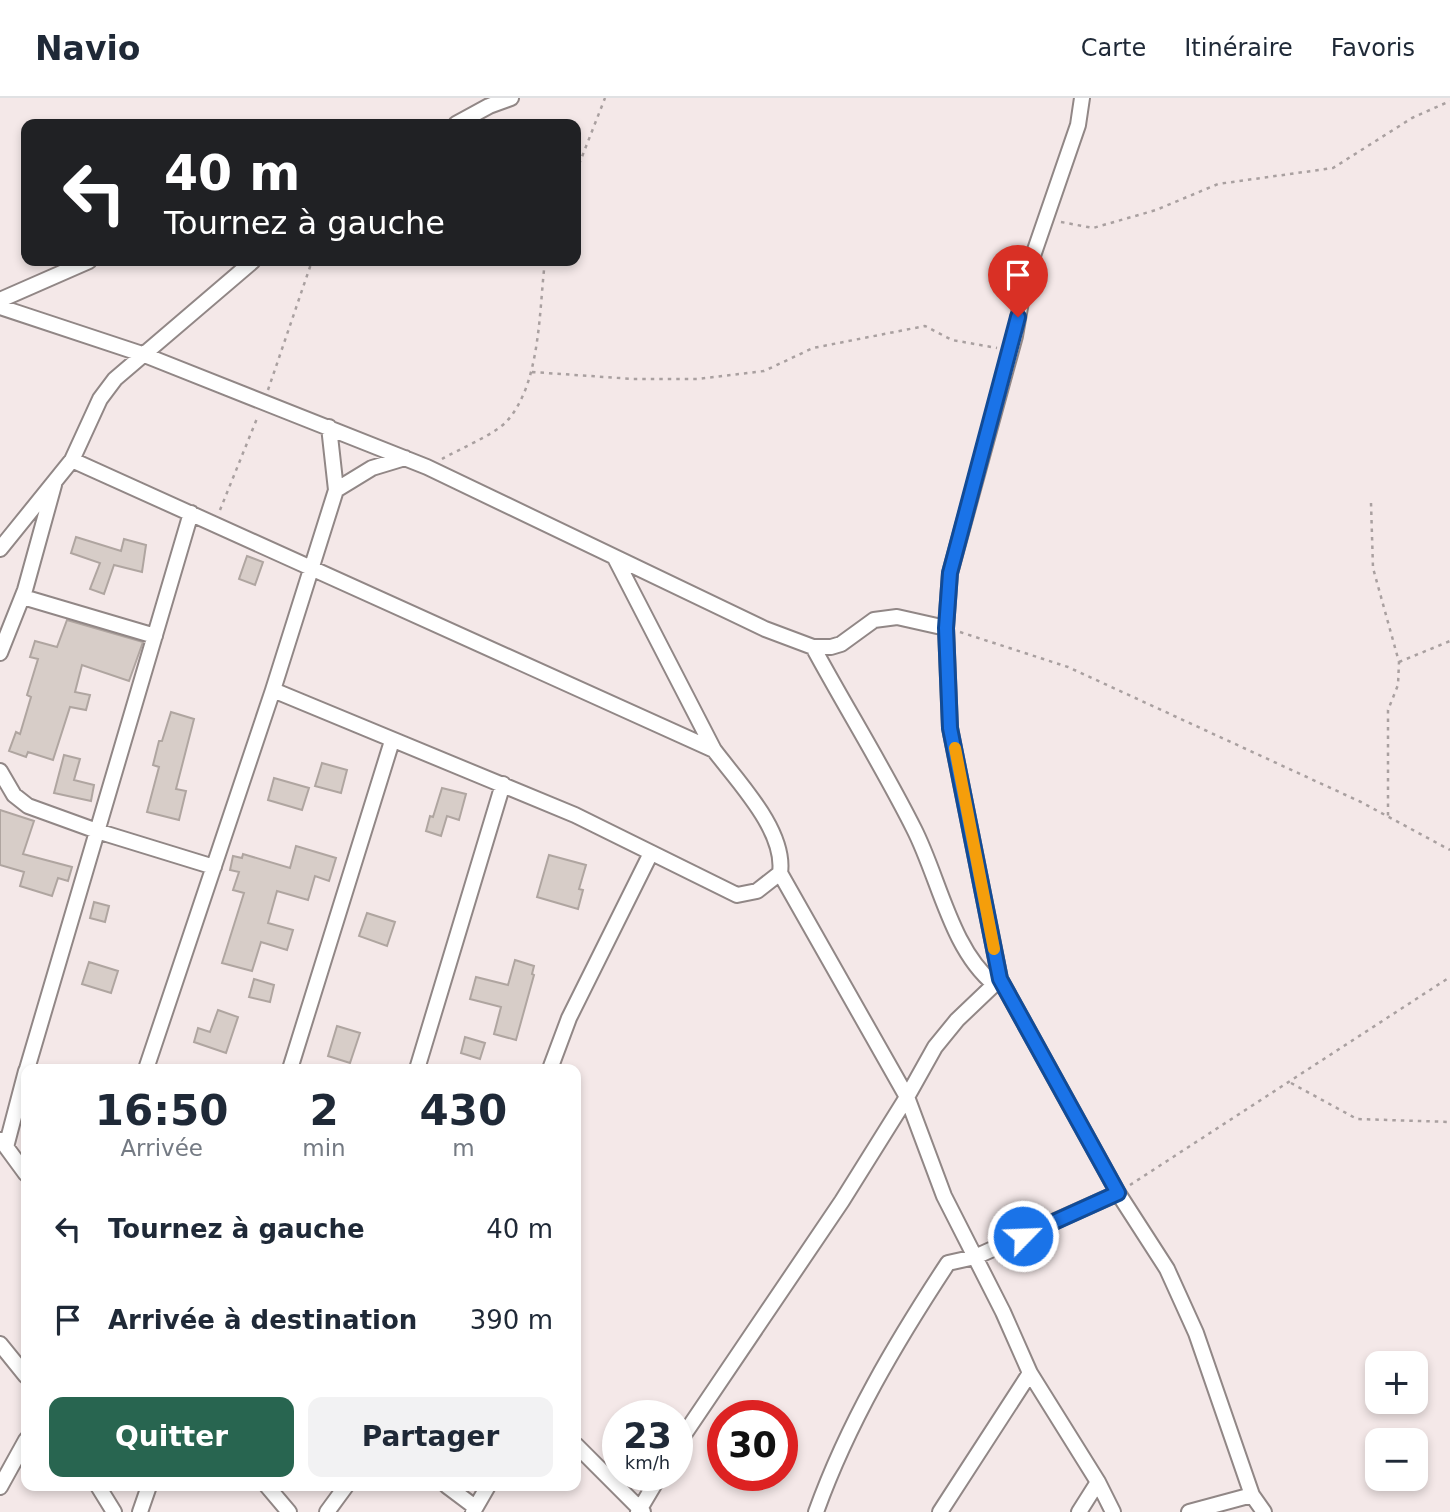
<!DOCTYPE html>
<html lang="fr">
<meta charset="utf-8">
<style>
body{margin:0;font-family:"DejaVu Sans",sans-serif;background:#f2f2f3;color:#1f2937;height:100vh;display:flex;flex-direction:column;font-size:26px;white-space:nowrap}
*{box-sizing:border-box;margin:0}
p{font-size:23px;color:#747a83}
.icon{flex:none;width:38px;height:38px;fill:none;stroke:currentColor;stroke-width:2;stroke-linecap:round;stroke-linejoin:round}
.map{position:relative;flex:1;overflow:hidden}
.sheet{position:absolute;left:21px;top:966px;width:560px;height:427px;display:flex;flex-direction:column;background:#fff;border-radius:14px;box-shadow:0 4px 10px #0003}
.sheet>*{flex:none}
.guide{position:absolute;left:21px;top:21px;width:560px;height:147px;border-radius:14px;box-shadow:0 4px 10px #0003;background:#202124;color:#fff;overflow:hidden}
.fabs{position:absolute;left:1365px;top:1253px;display:grid;gap:14px}
.fabs a{display:grid;place-items:center;width:63px;height:63px;border-radius:14px;background:#fff;box-shadow:0 4px 10px #0003;font-size:35px}
.speed{position:absolute;left:602px;top:1302px;display:flex;gap:14px;font-size:35px;font-weight:700;text-align:center}
.speed>*{display:grid;place-content:center;width:91px;height:91px;border-radius:50%;background:#fff;box-shadow:0 4px 10px #0003;line-height:1}
.speed small{font-size:18px;font-weight:400}
.speed .limit{border:10px solid #d22;background:#fff;color:#111}
.pin{position:absolute;display:grid;place-items:center;width:60px;height:60px;color:#fff;margin:-72px -30px;border-radius:50% 50% 50% 0;rotate:-45deg;box-shadow:0 0 7px #0007}
.pin .icon{rotate:45deg}
.me{position:absolute;width:77px;margin:-38px;rotate:66deg;stroke-linejoin:round;filter:drop-shadow(0 0 5px #0008)}
.turn{display:flex;align-items:center;gap:24px;height:147px;padding:0 28px;font-size:32px}
.turn .icon{width:91px;height:91px;stroke-width:2.5}
.turn b{display:block;font-size:49px;line-height:60px}
.eta{display:flex;justify-content:space-evenly;align-items:center;height:119px;text-align:center}
.eta b{font-size:42px;font-weight:700;line-height:49px}
.action{display:flex;gap:14px;margin-top:auto;padding:14px 28px}
.action a{flex:1;height:80px;border-radius:14px;background:#286550;color:#fff;font-size:28px;font-weight:700;line-height:80px;text-align:center}
.action a+a{background:#f2f2f3;color:#1f2937}
ul{padding:0;list-style:none}
li{display:flex;align-items:center;gap:21px;height:91px;padding:0 28px}
li div{flex:1}
li b{display:block;font-size:26px}
li em{font-style:normal}
header{display:flex;align-items:center;gap:42px;box-sizing:border-box;height:98px;padding:0 35px;background:#fff;border-bottom:2px solid #e0e1e3}
header strong{font-size:33px}
nav{display:flex;gap:38px;margin-inline-start:auto;font-size:24px}
.map>svg:first-child{display:block}
.building{fill:#d7cdc8;stroke:#afa5a0;stroke-width:2}
.lines{fill:none;stroke-linecap:round;stroke-linejoin:round}
.street-casing{stroke:#918786;stroke-width:18}
.path{stroke:#a9a0a0;stroke-width:2.5;stroke-dasharray:3.5 5;stroke-linecap:butt}
.street{stroke:#fff;stroke-width:14}
.route-casing{stroke:#114b97;stroke-width:18}
.route{stroke:#1a73e8;stroke-width:12}
.slow{stroke:#f59e0b;stroke-width:12}
</style>
<header>
<strong>Navio</strong>
<nav><a>Carte</a><a>Itinéraire</a><a>Favoris</a></nav>
</header>
<div class="map">
<svg width="1450" height="1414" viewBox="0 0 1450 1414">
<rect width="100%" height="100%" fill="#f4e8e8"/>
<path class="building" d="M76,439L121,453L124,441L146,447L142,474L114,467L104,496L90,491L100,465L71,455Z
M247,458L263,464L255,487L239,481Z
M67,522L143,544L129,583L82,567L75,594L90,597L86,612L70,609L53,662L28,654L26,659L9,653L16,634L20,636L31,599L27,597L38,561L30,559L35,543L57,549Z
M171,614L194,621L176,691L186,693L179,722L147,714L159,669L153,667L159,643H162Z
M64,657L80,661L74,682L94,687L91,703L54,695Z
M322,665L347,672L341,695L315,688Z
M274,680L309,690L302,712L268,702Z
M442,690L466,696L459,722L447,718L441,738L426,733L430,718L433,719Z
M0,712L34,723L23,756L72,769L68,783L58,780L52,798L20,788L24,774L0,767Z
M296,748L336,760L329,783L315,778L308,802L277,793L268,825L293,832L287,852L261,844L252,873L222,865L244,795L233,792L239,774L230,772L233,758L242,760L243,756L290,770Z
M549,757L586,767L579,791L583,792L578,811L537,799Z
M94,804L109,808L105,824L90,820Z
M367,815L395,824L387,848L359,838Z
M515,862L534,868L532,876L534,877L516,942L494,936L501,909L470,901L476,879L508,887Z
M89,864L118,873L111,895L82,886Z
M254,881L274,887L270,904L249,899Z
M218,912L238,919L226,955L194,944L198,930L210,934Z
M337,928L360,935L350,965L328,958Z
M465,939L485,945L480,961L461,955Z"/>
<g class="lines">
<g class="street-casing">
<path id="street" d="M1082,0L1078,27L1025,181L1015,238L950,475L946,530L950,630L1000,881L1118,1095L1167,1171L1196,1235L1252,1397L1264,1414
M456,26L489,8L511,0
M0,202L89,163
M0,209L142,256L427,369L765,531L813,549H831L841,546L874,522L897,519L946,530
M72,362L714,652C738,684 786,733 780,775L757,793L737,797L575,717L273,592
M336,392L372,370L405,360
M0,451L72,362L100,301L115,281L253,163
M615,460L714,652
M23,499L155,538
M813,549C846,610 883,669 914,731C939,780 951,851 994,886
M0,555L25,492L54,387
M0,673L14,697L28,708L97,733L214,769
M1000,881L957,922L935,949L907,999L944,1098L1003,1214L1030,1275L1098,1384L1113,1414
M27,971L191,415
M146,971L273,592L336,392L329,329
M290,971L392,643
M417,971L503,686
M550,971L569,920L651,755
M1,1042L26,1076
M6,1049L26,973
M0,1246L26,1278
M576,1347L643,1414
M677,1347L842,1103L907,999L780,775
M98,1388L114,1414
M267,1388L289,1414
M447,1388L475,1409
M0,1389L26,1342
M140,1414L149,1388
M327,1414L346,1388
M473,1414L488,1388
M638,1414L660,1377
M816,1414C848,1325 896,1244 948,1165L975,1159L1118,1095
M940,1414L1030,1275
M1079,1414L1098,1384
M1189,1414L1252,1397"/>
</g>
<path class="path" d="M576,74L605,0
M1061,124L1093,130L1156,112L1218,86L1333,70L1412,20L1450,3
M532,274L633,281H697L764,273L813,250L925,228L952,242L997,250
M268,292L312,163
M442,361C459,351 494,337 507,323C541,285 539,211 545,163
M1371,405L1373,470L1399,564L1398,587L1388,612V718
M220,412L258,318
M960,534L1068,569L1361,704L1450,752
M1399,564L1450,543
M1291,985L1357,1021L1450,1024
M1130,1087L1450,879"/>
<use href="#street" class="street"/>
</g>
<g class="lines">
<g class="route-casing">
<path id="route" d="M1018,219L950,475L946,530L950,630L1000,881L1118,1095L1023,1138"/>
</g>
<use href="#route" class="route"/>
<path class="slow" d="M955,650L994,851"/>
</g>
</svg>
<div class="fabs">
<a>+</a>
<a>−</a>
</div>
<div class="speed"><div>23<small>km/h</small></div><div class="limit">30</div></div>
<div class="pin" style="left:1018px;top:219px;background:#d93025"><svg class="icon" aria-label="arrive" viewBox="0 0 24 24"><path d="M6 21V4h12l-3 4 3 4H6"/></svg></div>
<svg class="me" style="left:1023px;top:1138px" viewBox="-20 -20 40 40"><circle r="17" fill="#1a73e8" stroke="#fff" stroke-width="3"/><path d="M0-11L8 9 0 5-8 9z" fill="#fff"/></svg>
<div class="guide">
<div class="turn"><svg class="icon" aria-label="left" viewBox="0 0 24 24"><path d="M17 20v-9H6M10 6l-5 5 5 5"/></svg><div><b>40 m</b>Tournez à gauche</div></div>
</div>
<section class="sheet">
<div class="eta">
<div><b>16:50</b><p>Arrivée</p></div>
<div><b>2</b><p>min</p></div>
<div><b>430</b><p>m</p></div>
</div>
<ul>
<li><svg class="icon" aria-label="left" viewBox="0 0 24 24"><path d="M17 20v-9H6M10 6l-5 5 5 5"/></svg><div><b>Tournez à gauche</b></div><em>40 m</em></li>
<li><svg class="icon" aria-label="arrive" viewBox="0 0 24 24"><path d="M6 21V4h12l-3 4 3 4H6"/></svg><div><b>Arrivée à destination</b></div><em>390 m</em></li>
</ul>
<div class="action"><a>Quitter</a><a>Partager</a></div>
</section>
</div>
